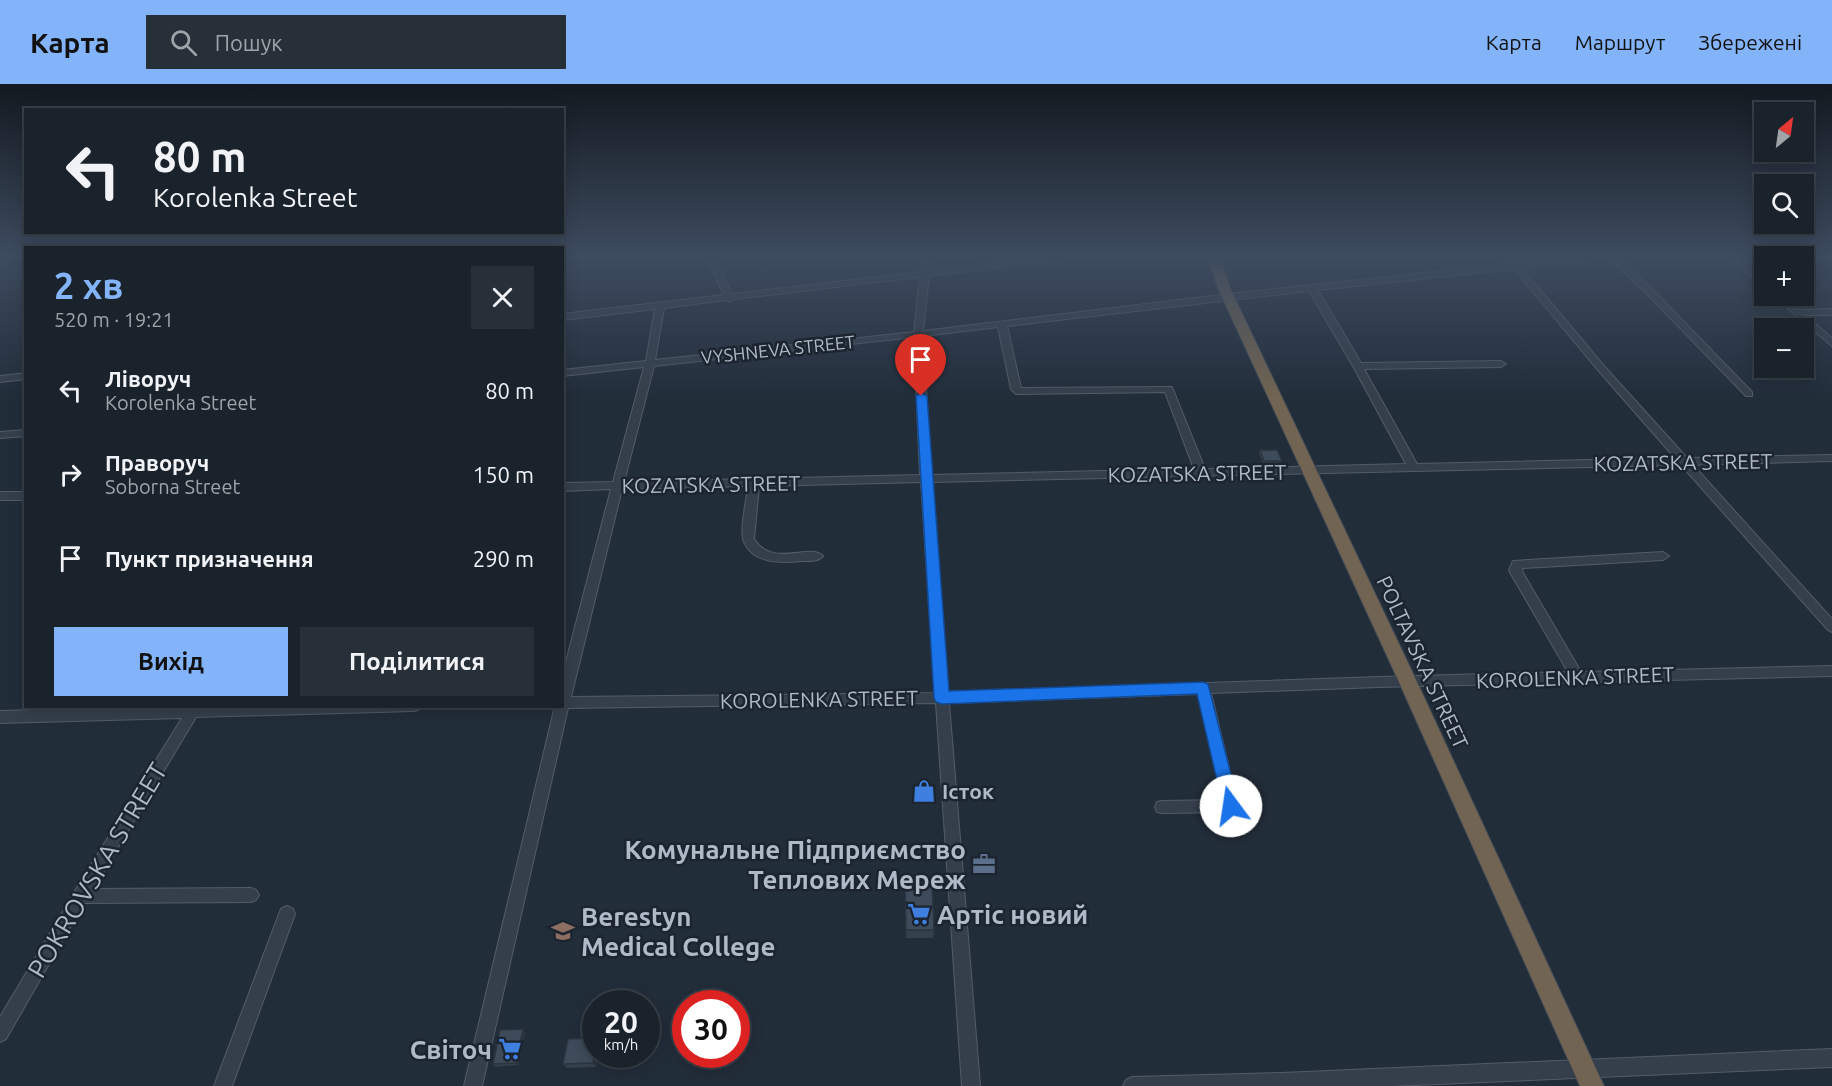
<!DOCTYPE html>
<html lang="uk">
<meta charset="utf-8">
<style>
body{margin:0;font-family:Ubuntu,sans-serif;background:#272f38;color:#f1f3f6;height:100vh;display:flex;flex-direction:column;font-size:22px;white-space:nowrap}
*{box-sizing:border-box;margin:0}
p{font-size:20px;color:#9fa4a9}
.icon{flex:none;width:33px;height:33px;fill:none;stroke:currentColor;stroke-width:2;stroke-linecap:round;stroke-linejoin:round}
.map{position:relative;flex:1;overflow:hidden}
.sheet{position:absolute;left:24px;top:162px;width:540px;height:462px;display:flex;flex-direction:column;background:#1a222c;border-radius:0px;box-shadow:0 3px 15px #0003,0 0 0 2px #383f48}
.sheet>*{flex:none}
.hud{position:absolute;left:24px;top:24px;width:540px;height:126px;border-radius:0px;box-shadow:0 3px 15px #0003,0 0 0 2px #383f48;background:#1a222c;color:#f1f3f6;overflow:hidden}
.needle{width:39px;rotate:29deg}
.buttons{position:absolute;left:1754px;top:18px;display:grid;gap:12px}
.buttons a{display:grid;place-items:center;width:60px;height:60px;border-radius:0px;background:#1a222c;box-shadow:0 3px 15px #0003,0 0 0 2px #383f48;font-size:30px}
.speed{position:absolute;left:582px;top:906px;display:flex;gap:12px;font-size:30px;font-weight:700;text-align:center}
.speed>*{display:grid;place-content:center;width:78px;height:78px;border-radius:50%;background:#1a222c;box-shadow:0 3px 15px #0003,0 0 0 2px #383f48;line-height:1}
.speed small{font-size:15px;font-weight:400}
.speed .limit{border:9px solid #d22;background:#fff;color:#111}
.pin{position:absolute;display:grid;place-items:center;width:51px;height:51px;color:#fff;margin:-62px -26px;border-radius:50% 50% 50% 0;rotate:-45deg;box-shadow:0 0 6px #0007}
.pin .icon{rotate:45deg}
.me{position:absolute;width:66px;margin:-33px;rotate:346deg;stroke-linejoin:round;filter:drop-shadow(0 0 4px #0008)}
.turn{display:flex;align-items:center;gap:21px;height:126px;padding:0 30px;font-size:27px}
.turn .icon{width:78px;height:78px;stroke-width:2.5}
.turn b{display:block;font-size:42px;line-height:51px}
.round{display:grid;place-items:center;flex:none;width:63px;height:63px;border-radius:0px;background:#272f38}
.headline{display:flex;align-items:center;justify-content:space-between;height:102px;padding:0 30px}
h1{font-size:36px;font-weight:600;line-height:45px;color:#83b3f8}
.cta{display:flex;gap:12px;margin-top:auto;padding:12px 30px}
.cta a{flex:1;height:69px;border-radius:0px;background:#83b3f8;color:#111;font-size:24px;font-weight:600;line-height:69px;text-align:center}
.cta a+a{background:#272f38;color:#f1f3f6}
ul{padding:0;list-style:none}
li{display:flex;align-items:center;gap:18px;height:84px;padding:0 30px}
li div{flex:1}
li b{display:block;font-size:22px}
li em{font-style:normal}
header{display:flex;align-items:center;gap:36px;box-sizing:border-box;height:84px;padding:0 30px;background:#83b3f8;color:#111}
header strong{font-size:28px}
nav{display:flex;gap:33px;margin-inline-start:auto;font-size:21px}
.search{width:420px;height:54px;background:#272f38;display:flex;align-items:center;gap:15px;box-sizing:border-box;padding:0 21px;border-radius:0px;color:#9fa4a9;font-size:22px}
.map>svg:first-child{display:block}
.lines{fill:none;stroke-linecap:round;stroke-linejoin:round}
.minor-casing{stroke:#535c68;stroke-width:2}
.highway-casing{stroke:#404955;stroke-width:2}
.minor{fill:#353f4b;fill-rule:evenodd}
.highway{fill:#716452;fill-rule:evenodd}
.wall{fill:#35404d}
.shaded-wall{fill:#2b343f}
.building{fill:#3e4b5a;stroke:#2b343f;stroke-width:1.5}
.route{fill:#1a73e8;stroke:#114b97;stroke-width:1.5}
.labels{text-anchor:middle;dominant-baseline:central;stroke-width:5;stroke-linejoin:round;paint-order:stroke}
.far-street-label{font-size:18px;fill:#b0b9c7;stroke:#1b242f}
.street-label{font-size:21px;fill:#b0b9c7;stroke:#1b242f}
.poi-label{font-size:21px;font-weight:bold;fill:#b0b9c7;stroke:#1b242f;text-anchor:start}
.near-poi-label{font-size:26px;font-weight:bold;fill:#b0b9c7;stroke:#1b242f;text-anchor:end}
.near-street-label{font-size:26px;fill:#b0b9c7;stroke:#1b242f}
</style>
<header>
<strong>Карта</strong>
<div class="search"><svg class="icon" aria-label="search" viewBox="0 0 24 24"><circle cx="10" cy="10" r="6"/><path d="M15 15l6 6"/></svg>Пошук</div>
<nav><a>Карта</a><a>Маршрут</a><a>Збережені</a></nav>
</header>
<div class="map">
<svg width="1832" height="1002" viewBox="0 0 1832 1002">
<rect width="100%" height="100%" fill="#222d3a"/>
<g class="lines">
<g class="minor-casing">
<path id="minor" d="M0,173H24L0,178Z
M706,173H714L732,210L921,188L923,173H931L930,187L1045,173H1073L1069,175L929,192L923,247L1228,210L1510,180L1504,173H1513L1518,179L1575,173H1606L1602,175L1522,184L1604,282L1687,374L1832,371V377L1693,381L1832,535V548L1828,546L1681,381L932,398L948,608L1379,593L1568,588L1511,490L1509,486L1513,477L1663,468L1669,472L1663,476L1522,484L1523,489L1581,588L1832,582V592L1379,603L1211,609L1238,722L1236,727L1231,728L1162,729L1157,728L1155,723L1157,718L1162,717L1222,716L1198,610L949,619L980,1002H962L936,619L568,624L482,1002H464L555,622H562V593L611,405L562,407V399L613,398L644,283L562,292V286L646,277L655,225L562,236V230L724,211ZM1514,185L1598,286L1675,374L1417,380L1364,285L1501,283L1506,280L1501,277L1361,279L1318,206ZM920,193L914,248L655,276L664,224L726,216L730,218L734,215ZM1309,207L1353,282L1406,380L1205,385L1172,303L1021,304L1007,242ZM998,243L1011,305L1016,310L1165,308L1194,385L931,391L923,252ZM914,253L920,391L624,398L654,282ZM921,398L935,609L571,613L622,405L748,402C747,414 739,448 744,458C754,480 781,479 801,477C809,477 818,478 823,472C810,458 773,485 754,455L759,402Z
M1608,173H1617L1654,207L1752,308V312H1746L1648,211Z
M1729,173H1738L1764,196V203Z
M1773,212H1782L1799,226L1832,225V231H1805L1832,254V262Z
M26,289V295L0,298V292Z
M26,346V352L0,354V348Z
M0,408H26V416H0Z
M188,622H419L418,626L413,627L196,633L93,805L251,804L256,806L259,811L256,816L251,818L84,819L6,955L0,958V933L75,807L182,634L0,639V627Z
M287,822L293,825L295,830L232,1002H214L279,830L281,825Z
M1832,965V983L1391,1002H1123L1126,996L1132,993L1282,989Z"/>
</g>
<g class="highway-casing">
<path id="highway" d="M1208,173H1220L1230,204L1417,598L1604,1002H1580L1399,598L1218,204Z"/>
</g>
<use href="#minor" class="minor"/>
<use href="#highway" class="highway"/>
</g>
<path class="wall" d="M1260,366L1282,377L1280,380H1263L1259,369Z
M905,797L934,846L933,854H906Z
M523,945L525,948L518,981L495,983L493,980Z
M596,970H598L596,983L567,984L563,980Z"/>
<path class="shaded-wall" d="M523,945L525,948L518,981L516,979Z
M596,962V970H598L596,983L593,979Z"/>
<path class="building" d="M1260,366H1277L1282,377H1264Z
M905,797H932L934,846H906Z
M523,945L516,979L493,980L500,946Z
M596,954V962L593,979L563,980L568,955Z"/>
<linearGradient id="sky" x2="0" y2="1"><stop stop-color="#131920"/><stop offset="0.55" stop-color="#3e4c60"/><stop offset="1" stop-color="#3e4c60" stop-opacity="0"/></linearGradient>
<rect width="1832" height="314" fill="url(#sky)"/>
<path class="route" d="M921,309L927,312L949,607L1203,598L1208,600L1239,722L1237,727L1231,729L1225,727L1223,722L1197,610L942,620L936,618L934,614L916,312Z"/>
<defs>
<g id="shop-bare" transform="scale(1.8)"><path d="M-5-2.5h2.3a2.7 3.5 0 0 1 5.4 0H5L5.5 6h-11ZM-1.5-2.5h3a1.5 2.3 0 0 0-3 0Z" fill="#3f7fe0" stroke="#1b242f" stroke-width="2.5" paint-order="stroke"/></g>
<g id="office-bare" transform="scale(1.8)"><path d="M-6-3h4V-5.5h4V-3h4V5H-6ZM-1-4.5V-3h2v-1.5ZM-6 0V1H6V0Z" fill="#5c6f8a" stroke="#1b242f" stroke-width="2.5" paint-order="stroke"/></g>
<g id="supermarket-bare" transform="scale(1.8)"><path d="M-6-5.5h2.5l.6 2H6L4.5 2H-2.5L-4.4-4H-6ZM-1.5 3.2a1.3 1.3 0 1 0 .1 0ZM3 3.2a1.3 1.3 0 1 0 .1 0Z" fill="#3f7fe0" stroke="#1b242f" stroke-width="2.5" paint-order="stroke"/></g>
<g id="university-bare" transform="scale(1.8)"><path d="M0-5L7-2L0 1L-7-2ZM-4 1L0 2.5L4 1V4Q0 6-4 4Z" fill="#8d6e63" stroke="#1b242f" stroke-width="2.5" paint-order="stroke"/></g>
</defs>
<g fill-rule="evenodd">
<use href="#shop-bare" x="924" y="707"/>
<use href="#office-bare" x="984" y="780"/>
<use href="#supermarket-bare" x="919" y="830"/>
<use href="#university-bare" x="563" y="847"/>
<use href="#supermarket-bare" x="510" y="965"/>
</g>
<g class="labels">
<g class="far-street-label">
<text transform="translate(778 265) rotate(-6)">VYSHNEVA STREET</text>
</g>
<g class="street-label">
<text transform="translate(1683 378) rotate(-1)">KOZATSKA STREET</text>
<text transform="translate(1197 389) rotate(-1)">KOZATSKA STREET</text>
<text transform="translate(711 400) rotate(-1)">KOZATSKA STREET</text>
<text transform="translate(1423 578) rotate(65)">POLTAVSKA STREET</text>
<text transform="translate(1575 593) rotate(-2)">KOROLENKA STREET</text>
<text transform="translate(819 615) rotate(-1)">KOROLENKA STREET</text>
</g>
<g class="poi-label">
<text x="942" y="707">Істок</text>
</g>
<g class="near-poi-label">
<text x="966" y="765">Комунальне Підприємство<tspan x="966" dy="30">Теплових Мереж</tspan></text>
<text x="937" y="830" text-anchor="start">Артіс новий</text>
<text x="581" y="832" text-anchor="start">Berestyn<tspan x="581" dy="30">Medical College</tspan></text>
<text x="492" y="965">Світоч</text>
</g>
<g class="near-street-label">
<text transform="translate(97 786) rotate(-59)">POKROVSKA STREET</text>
</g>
</g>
</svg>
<div class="buttons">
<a><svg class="needle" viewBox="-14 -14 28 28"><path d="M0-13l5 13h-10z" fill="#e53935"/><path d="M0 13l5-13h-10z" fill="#9fa4a9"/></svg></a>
<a><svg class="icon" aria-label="search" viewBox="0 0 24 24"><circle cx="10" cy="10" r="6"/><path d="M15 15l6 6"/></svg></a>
<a>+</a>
<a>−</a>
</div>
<div class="speed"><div>20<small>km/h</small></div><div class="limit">30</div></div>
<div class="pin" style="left:921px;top:312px;background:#d93025"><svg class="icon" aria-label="arrive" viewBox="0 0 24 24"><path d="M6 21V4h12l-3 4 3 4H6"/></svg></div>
<svg class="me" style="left:1231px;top:722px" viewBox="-20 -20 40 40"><circle r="19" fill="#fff"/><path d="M0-13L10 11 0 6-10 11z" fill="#1a73e8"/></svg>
<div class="hud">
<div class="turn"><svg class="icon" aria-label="left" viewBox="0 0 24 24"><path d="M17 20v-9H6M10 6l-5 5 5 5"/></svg><div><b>80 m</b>Korolenka Street</div></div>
</div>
<section class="sheet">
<div class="headline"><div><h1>2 хв</h1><p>520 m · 19:21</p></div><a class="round"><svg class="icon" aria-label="close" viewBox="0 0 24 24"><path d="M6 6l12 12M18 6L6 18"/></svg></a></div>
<ul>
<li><svg class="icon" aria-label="left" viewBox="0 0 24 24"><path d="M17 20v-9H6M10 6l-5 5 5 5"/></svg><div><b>Ліворуч</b><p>Korolenka Street</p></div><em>80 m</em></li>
<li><svg class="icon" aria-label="right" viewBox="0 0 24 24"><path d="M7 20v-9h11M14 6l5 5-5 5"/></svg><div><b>Праворуч</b><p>Soborna Street</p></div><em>150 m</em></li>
<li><svg class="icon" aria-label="arrive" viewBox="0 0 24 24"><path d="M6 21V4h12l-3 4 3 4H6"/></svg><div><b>Пункт призначення</b></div><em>290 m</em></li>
</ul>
<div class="cta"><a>Вихід</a><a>Поділитися</a></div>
</section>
</div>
